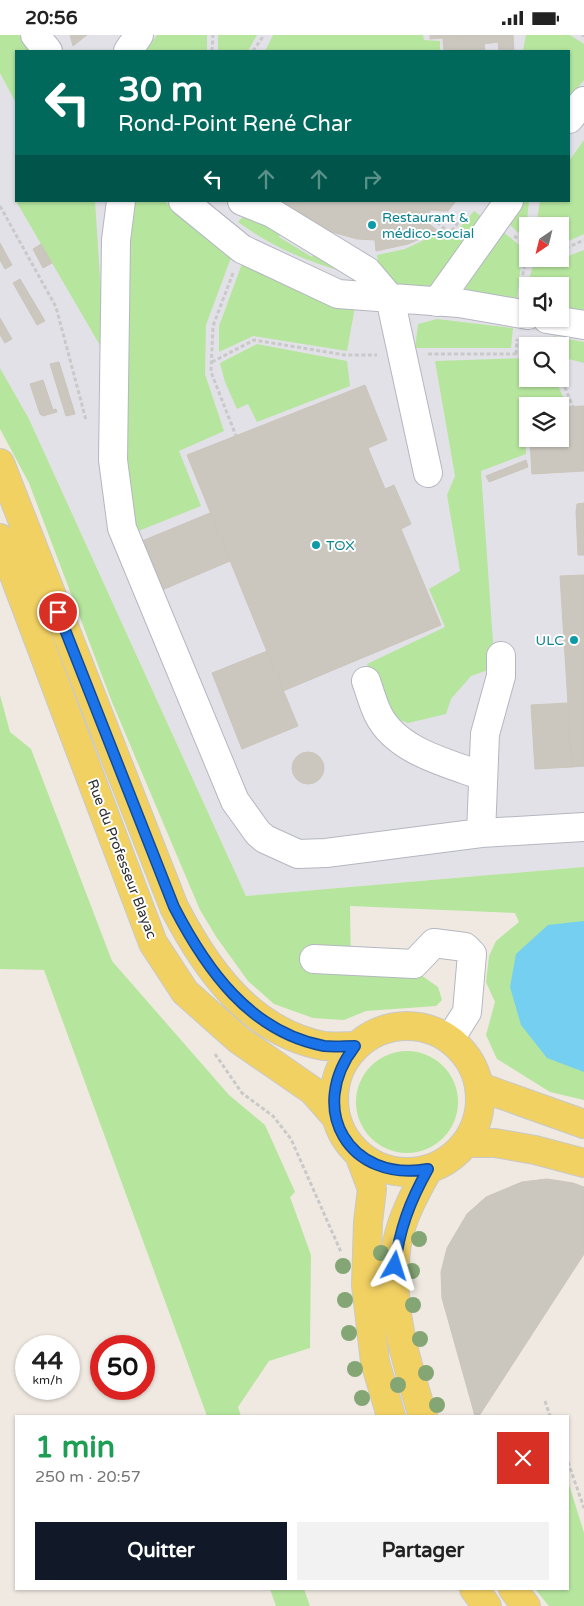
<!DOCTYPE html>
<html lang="fr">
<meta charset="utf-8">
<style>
body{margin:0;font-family:"Varela Round",sans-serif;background:#f2f2f2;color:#222;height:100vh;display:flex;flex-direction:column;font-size:19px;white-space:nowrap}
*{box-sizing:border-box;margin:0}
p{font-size:16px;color:#767676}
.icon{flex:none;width:28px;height:28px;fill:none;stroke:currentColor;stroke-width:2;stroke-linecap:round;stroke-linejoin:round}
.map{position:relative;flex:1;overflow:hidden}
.details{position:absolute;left:15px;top:1380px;width:554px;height:175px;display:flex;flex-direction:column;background:#fff;border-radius:0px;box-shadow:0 1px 4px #0004}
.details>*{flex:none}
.banner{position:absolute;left:15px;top:15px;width:555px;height:152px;border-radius:0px;box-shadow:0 1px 4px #0004;background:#00695c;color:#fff;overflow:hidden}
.needle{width:32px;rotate:215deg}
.buttons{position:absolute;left:519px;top:182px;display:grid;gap:10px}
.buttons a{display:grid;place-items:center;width:50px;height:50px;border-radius:0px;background:#fff;box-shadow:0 1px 4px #0004;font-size:25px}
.speed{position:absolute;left:15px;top:1300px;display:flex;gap:10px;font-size:25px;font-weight:700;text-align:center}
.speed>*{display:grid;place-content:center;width:65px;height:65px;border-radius:50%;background:#fff;box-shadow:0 1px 4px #0004;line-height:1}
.speed small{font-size:12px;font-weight:400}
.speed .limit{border:8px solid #d22;background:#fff;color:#111}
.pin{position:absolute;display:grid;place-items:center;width:42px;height:42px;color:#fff;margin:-21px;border:2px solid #fff;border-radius:50%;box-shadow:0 1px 5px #0007}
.me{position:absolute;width:55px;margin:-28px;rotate:6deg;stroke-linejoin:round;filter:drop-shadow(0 0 4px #0008)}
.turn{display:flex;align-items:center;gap:18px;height:105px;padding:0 20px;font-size:22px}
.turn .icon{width:65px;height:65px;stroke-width:2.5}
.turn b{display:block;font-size:35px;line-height:42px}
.lanes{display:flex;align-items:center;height:48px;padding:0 20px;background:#0003;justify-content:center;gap:25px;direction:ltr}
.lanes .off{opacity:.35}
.round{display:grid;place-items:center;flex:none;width:52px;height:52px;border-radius:0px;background:#f2f2f2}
.headline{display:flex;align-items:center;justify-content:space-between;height:85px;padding:0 20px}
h1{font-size:30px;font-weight:700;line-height:38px;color:#1e9e55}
.action{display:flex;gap:10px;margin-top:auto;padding:10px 20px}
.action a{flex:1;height:58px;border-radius:0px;background:#111827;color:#fff;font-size:20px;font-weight:700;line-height:58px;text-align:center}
.action a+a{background:#f2f2f2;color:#222}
.status{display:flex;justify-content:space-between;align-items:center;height:35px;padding:0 25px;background:#fff;direction:ltr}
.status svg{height:14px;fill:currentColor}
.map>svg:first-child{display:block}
.industrial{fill:#e3e1e8;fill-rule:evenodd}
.green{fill:#b6e59e}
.water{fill:#75cff0}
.building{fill:#cbc7bf;stroke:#cbc5ba}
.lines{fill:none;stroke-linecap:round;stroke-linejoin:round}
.minor-casing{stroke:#b4b7c1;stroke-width:30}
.major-casing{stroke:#c9c9c9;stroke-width:30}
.path{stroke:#c9c9c9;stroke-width:3;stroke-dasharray:4 2.5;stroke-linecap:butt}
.minor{stroke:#fff;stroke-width:28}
.major{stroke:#f2d163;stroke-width:28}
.tree{fill:#84a574}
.route-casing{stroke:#114b97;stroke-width:12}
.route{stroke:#1a73e8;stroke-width:9}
.culture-dot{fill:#0f9aa8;stroke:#fff;stroke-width:2}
.labels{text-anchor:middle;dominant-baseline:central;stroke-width:4;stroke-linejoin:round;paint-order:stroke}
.culture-label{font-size:14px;fill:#0d838f;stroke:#fff;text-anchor:start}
.street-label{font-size:14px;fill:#2e2e2e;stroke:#fff}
</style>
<div class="status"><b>20:56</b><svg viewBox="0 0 49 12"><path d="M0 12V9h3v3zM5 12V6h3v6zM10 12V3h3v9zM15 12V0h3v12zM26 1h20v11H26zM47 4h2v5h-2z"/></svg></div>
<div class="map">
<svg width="584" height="1571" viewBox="0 0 584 1571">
<rect width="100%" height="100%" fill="#efe9e1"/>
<path class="industrial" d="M0,0H584V832L246,861L29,384L0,333ZM16,16H569V166H16ZM528,191H560V224H528ZM528,251H560V284H528ZM528,311H560V344H528ZM528,371H560V404H528Z"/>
<path class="green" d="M0,0H19L31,16H16V68L0,38Z
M157,0H207V16H146Z
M218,0H257L248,16H218Z
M273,0H423L424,5L440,6V16H265Z
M526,0H570L584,9V45L570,62L569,16H523Z
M584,105V199L560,210V191H536L540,166H569V126Z
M16,166H95L105,319Z
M131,166H164L232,220L206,290L205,339L224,396L179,416L201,471L136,497L123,411Z
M525,166H529L525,204L509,189Z
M249,175L283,193L279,202L312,222L318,212L344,237C305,226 271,211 238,187Z
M474,176L487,186L430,256L391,253L379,236L377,220L405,214L441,197L450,204Z
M502,196L523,213L516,272L467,262L465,250Z
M584,215V282L560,277V251H528L527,256L526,254L535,224L547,229Z
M243,226L355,272L347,316L253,301L219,317V291Z
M437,284L513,293L511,313H415L418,289Z
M553,301L584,307V328L561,322L560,311H557Z
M257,309L347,326L350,351L257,387L248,369L237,374L225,347L220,328Z
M527,323L528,344H555L565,366L524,369L526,419L481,436L493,607L491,634L471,641L451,664L446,679L408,688L389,681L367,629L445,592L429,554L460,536L447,460L455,441L435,326Z
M0,333L29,384L246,861L584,832V1065L550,1057L497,1024L486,1000L495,967L486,947L489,921L496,906L519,887L515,878L350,871L351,938L421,940L438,952L442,965L436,971L366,976L344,985L313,983L274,969L248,946L217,903L200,875L112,667L29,448L0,394Z
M0,660L10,697L31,714L112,926L229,1060L265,1090L295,1157L290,1162L311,1220L310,1313L269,1326L238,1372L241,1381H207L44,935L0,934Z
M356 1067a51 51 0 1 1 102 0a51 51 0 1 1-102 0Z
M568,1446L584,1498V1571H549L535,1554H568Z
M270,1554H304L310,1571H276Z"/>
<path class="water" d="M584,886V1037L547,1023L521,990L510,952L516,919L548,890Z"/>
<path class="building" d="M70,0H87L73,11Z
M430,0H481L430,4Z
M481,0H513L514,16H499L498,7L484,9L485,16H444L443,3Z
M280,166H412L407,171L438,196L408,209L376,216L375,205L357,204L325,195Z
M412,166H421L431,175L423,185L407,171Z
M421,166H456L448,176H441L431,175Z
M0,208L12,230L5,234L0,225Z
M41,209L52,228L43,233L33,214Z
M20,244L45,286L37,290L13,248Z
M0,283L12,304L5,308L0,300Z
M59,327L75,379L66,381L50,329Z
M43,345L53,375L56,374L57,377L43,381L40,379L30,349Z
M365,350L387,405L368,413L385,454L394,450L411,489L401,494L441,590L283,656L187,420Z
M584,371V436L532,439L530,404H560V372Z
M526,425L528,432L489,447L486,441Z
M584,468V520H578L576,477L577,469Z
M210,478L230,526L162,555L142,506Z
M584,540V731L572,732L560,541Z
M267,616L298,691L242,714L212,638Z
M568,668L572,732L535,734L531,670Z
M292 733a16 16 0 1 1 32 0a16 16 0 1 1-32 0Z
M547,1144L573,1148L584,1152V1219L479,1381H475L442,1263L441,1237L447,1213L467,1179L486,1162L522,1147Z"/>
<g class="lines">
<g class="minor-casing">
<path id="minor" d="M35,0L48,16
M128,16L139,0
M569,84L584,66
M121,166L116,205L113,425L122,493L235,766L258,798L265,804L298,819L326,818L481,798L584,792
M183,166L242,214L338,259L459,268L528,280
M242,166L272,178L367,236L390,263L428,438
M437,267L509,166
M547,284L584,290
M366,646C370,657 373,669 378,679C396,716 447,728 483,741
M481,798L485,699L501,641V621
M314,924L414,929L434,908L465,912L472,919L467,977L450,1004"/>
</g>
<g class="major-casing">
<path id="major" d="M0,428L174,872C206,934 250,997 324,1011C334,1012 345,1011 355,1011
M0,503L153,908L185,957L239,1005L313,1056L335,1081
M334 1064a73 73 0 1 1 146 0a73 73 0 1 1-146 0Z
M480,1052L584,1089
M466,1108H495L535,1115L584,1128
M359,1119L372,1154L368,1187L366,1250L375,1327L391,1381
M423,1381C406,1327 387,1266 397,1208C402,1182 415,1158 428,1135
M474,1554L487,1571
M513,1554L526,1571"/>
</g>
<path class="path" d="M582,0L584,1
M212,16L213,0
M253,16L264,0
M0,171L56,272L86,385
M427,179L450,198L466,178
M529,191L531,182
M514,201L528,211
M560,216L584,205
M233,238L213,291L211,337L236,401
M521,253L528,204
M428,319H528
M516,319L517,304
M212,327L254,305L345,320H377
M560,340L573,372
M215,1019L242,1058L273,1081L291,1104L341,1217
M545,1366L550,1381
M568,1427L584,1473"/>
<use href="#minor" class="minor"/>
<use href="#major" class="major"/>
</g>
<g class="tree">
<circle cx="419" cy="1204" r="8"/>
<circle cx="381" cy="1218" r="8"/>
<circle cx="343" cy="1231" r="8"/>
<circle cx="412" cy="1236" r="8"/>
<circle cx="345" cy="1265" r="8"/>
<circle cx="413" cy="1270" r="8"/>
<circle cx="349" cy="1298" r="8"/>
<circle cx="420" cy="1304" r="8"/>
<circle cx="355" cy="1334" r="8"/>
<circle cx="426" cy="1338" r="8"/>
<circle cx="398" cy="1350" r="8"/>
<circle cx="362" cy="1363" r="8"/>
<circle cx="437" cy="1370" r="8"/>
</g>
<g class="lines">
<g class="route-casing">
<path id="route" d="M58,577L174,872C206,934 250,997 324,1011C334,1012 345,1011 355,1011C306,1074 349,1148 428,1134C410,1166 399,1195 395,1231"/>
</g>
<use href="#route" class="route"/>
</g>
<g class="culture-dot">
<circle cx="372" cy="190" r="5"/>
<circle cx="316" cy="510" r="5"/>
<circle cx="574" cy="605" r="5"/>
</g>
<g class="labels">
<g class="culture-label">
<text x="382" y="182">Restaurant &amp;<tspan x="382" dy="16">médico-social</tspan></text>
<text x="326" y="510">TOX</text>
<text x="564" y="605" text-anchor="end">ULC</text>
</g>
<g class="street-label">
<text transform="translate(122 824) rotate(69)">Rue du Professeur Blayac</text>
</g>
</g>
</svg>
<div class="buttons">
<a><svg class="needle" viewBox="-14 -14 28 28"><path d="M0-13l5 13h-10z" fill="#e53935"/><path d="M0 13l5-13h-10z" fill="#767676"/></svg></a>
<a><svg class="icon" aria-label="sound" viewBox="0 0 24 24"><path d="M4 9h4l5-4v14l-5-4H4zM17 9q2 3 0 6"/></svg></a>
<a><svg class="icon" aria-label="search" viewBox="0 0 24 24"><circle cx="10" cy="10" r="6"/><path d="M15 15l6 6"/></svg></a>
<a><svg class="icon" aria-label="layers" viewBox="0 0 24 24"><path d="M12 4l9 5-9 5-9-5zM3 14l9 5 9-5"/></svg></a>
</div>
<div class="speed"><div>44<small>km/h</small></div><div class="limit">50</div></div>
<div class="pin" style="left:58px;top:577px;background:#d93025"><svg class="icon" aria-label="arrive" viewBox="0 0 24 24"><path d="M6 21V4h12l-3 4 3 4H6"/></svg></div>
<svg class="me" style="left:395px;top:1231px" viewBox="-20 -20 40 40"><path d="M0-17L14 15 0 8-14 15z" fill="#1a73e8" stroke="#fff" stroke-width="4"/></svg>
<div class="banner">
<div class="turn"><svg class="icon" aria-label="left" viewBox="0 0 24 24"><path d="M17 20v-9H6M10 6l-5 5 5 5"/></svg><div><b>30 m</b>Rond-Point René Char</div></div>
<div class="lanes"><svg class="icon" aria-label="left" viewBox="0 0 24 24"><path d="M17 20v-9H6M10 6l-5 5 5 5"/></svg><svg class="icon off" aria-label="ahead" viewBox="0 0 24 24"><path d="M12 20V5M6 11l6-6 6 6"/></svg><svg class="icon off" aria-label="ahead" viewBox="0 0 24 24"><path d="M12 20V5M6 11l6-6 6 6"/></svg><svg class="icon off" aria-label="right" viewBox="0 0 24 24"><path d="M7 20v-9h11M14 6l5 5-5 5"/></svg></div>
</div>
<section class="details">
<div class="headline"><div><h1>1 min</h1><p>250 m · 20:57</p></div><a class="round" style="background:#d93025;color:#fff"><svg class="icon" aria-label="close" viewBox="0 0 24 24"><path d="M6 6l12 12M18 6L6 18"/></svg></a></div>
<div class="action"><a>Quitter</a><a>Partager</a></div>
</section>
</div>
